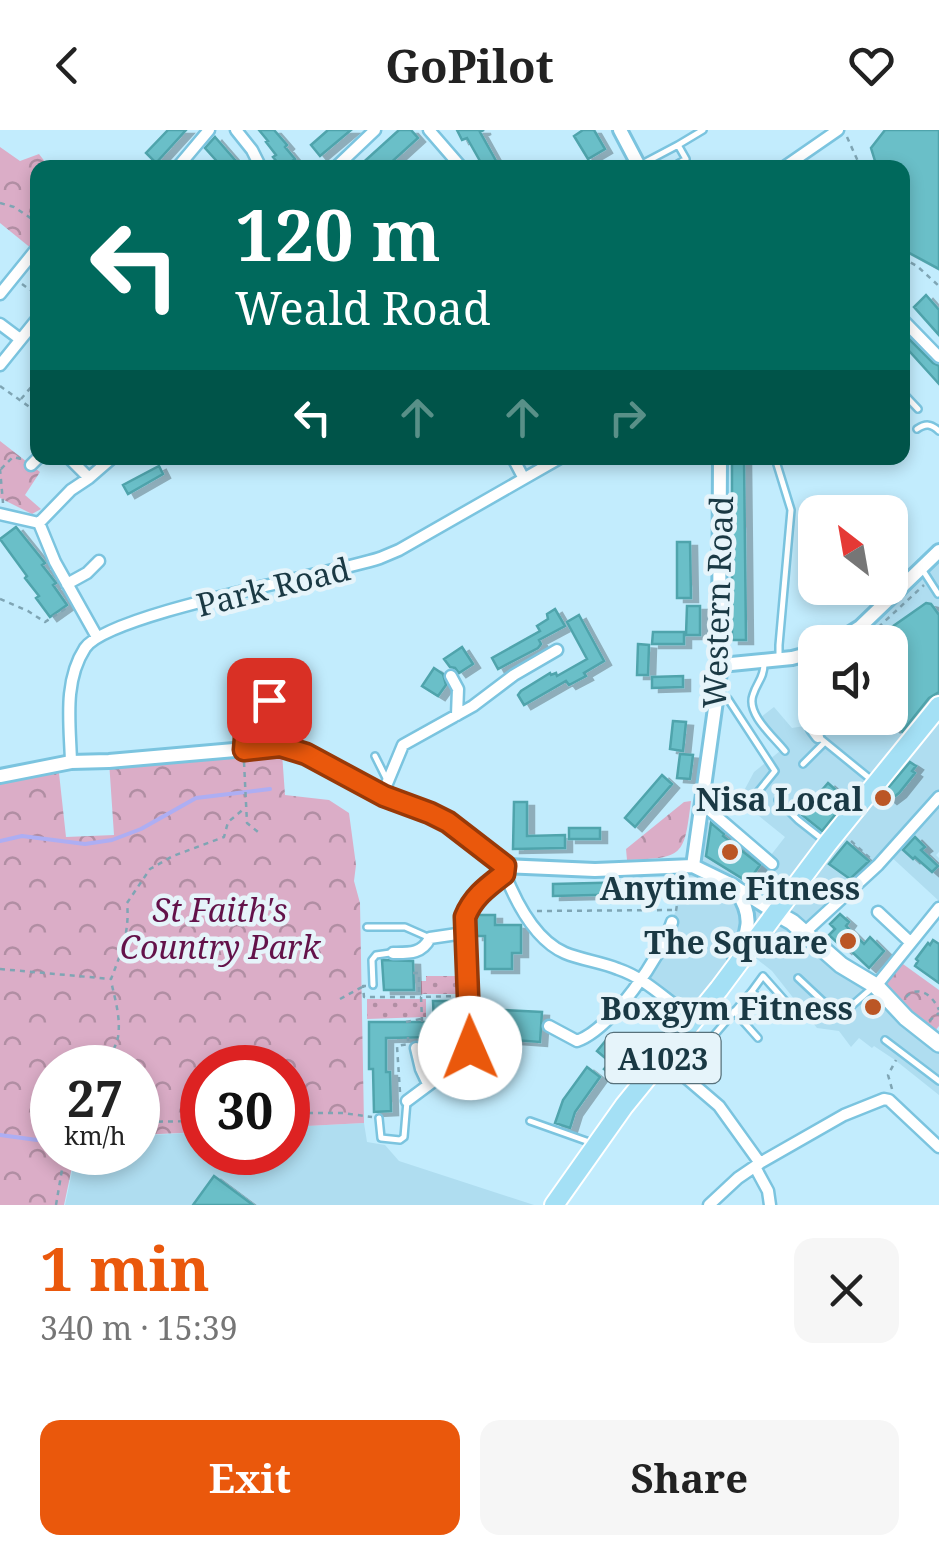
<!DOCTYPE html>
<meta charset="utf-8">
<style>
body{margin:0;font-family:"Noto Serif",serif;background:#f6f6f6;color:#222;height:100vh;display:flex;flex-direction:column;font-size:38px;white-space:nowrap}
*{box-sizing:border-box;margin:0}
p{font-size:32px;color:#767676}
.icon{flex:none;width:55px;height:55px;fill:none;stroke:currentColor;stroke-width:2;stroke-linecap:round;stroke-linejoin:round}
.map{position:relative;height:1075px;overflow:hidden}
.side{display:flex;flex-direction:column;background:#fff;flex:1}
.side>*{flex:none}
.banner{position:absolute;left:30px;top:30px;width:880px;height:305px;border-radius:20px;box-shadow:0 5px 15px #0003;background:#00695c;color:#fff;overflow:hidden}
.needle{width:65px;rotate:329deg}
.fabs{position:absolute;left:798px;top:365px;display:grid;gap:20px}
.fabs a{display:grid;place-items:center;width:110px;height:110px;border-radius:20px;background:#fff;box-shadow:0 5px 15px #0003;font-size:50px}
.speed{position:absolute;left:30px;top:915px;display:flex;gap:20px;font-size:50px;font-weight:700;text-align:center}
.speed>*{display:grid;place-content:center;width:130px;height:130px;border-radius:50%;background:#fff;box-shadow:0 5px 15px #0003;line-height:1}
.speed small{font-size:25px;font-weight:400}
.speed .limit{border:15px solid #d22;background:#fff;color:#111}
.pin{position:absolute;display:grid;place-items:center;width:85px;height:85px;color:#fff;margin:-42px;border-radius:20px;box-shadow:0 5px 15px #0006}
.me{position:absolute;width:110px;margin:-55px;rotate:359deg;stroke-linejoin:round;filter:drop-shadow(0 0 8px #0008)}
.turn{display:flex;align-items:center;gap:35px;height:210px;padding:0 40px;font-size:45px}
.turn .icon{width:130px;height:130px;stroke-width:2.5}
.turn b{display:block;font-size:70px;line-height:85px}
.lanes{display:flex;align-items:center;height:95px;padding:0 40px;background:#0003;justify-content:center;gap:50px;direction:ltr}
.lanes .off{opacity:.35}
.round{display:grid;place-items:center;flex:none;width:105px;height:105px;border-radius:20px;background:#f6f6f6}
.headline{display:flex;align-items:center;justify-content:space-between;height:170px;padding:0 40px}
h1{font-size:60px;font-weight:700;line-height:75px;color:#ea580c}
.primary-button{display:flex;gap:20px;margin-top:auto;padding:20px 40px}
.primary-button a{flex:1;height:115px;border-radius:20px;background:#ea580c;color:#fff;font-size:40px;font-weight:700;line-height:115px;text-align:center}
.primary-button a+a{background:#f6f6f6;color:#222}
header{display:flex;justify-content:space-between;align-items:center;height:130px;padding:0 40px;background:#fff;font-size:45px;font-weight:700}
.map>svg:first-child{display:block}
.built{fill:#afddf0}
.grass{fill:url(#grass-dots)}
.forest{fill:url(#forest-crowns)}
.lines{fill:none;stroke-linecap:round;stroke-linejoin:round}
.stream{stroke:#adaef3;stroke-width:4}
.building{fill:#6bbfc8;stroke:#4fa4ac;stroke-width:2.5;filter:url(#shadow)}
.service-casing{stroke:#7bc4df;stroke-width:10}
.minor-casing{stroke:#7bc4df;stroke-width:15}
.tertiary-casing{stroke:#7bc4df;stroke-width:18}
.secondary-casing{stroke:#7bc4df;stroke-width:20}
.primary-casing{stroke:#fff;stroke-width:22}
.path{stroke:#7fa5b4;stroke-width:2.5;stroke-dasharray:5 5;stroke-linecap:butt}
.service{stroke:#fff;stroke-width:5}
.minor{stroke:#fff;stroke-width:10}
.tertiary{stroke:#fff;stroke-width:12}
.secondary{stroke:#fff;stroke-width:15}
.primary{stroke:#a4e0f5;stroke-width:18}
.route-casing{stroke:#983908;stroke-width:25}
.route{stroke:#ea580c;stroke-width:18}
.poi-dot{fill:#bb5625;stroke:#e6f4fa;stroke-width:4}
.labels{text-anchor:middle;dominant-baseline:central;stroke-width:9;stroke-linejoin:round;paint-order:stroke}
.shield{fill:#e6f4fa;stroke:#57717b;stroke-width:2.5}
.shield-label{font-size:30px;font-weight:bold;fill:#1a3944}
.street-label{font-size:32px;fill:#1a3944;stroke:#e6f4fa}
.poi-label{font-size:32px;font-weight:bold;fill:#1a3944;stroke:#e6f4fa;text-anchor:end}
.park-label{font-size:32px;font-style:italic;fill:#63124a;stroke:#e6f4fa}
</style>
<header><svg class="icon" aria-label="back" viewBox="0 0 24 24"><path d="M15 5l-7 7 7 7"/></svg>GoPilot<svg class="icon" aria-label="heart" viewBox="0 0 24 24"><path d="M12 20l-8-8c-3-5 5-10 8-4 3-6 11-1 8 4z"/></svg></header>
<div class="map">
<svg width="939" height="1075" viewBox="0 0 939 1075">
<defs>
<pattern id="grass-dots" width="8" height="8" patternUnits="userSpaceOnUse" patternTransform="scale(2.5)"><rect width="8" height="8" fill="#dbadc7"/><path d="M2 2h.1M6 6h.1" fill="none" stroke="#b18ea3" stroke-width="1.8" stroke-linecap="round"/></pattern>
<pattern id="forest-crowns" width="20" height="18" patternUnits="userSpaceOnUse" patternTransform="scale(2.5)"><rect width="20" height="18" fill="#dbadc7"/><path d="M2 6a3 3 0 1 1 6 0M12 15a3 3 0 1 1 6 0" fill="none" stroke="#b18ea3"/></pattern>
<filter id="shadow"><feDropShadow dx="7" dy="4" stdDeviation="0" flood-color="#0004"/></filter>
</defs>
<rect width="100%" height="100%" fill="#c2ecfd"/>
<path class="built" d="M939,419V722L936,725L939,728V771L888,724L805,803L868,860L939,914V965L895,930L874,916L872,918L859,908L851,917L839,901L817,898L772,841L748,822L693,891L641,849L654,832L659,834L669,816L664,812L676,780L683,736H692L699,685L764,734L785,707L739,670L754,642L785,617L761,587L774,577L792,598L817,594L818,588H890V552L899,545L890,533V512H874L860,497Z
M364,993L367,1012L385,1015L399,1031L534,1075H65L76,1023L138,1022V1006L202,1002V1022H288V997Z"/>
<path class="grass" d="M426,846H457L459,864H421V851H426Z
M367,869H426V887L367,889Z"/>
<path class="forest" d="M0,17L20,31L39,24L49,37L38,38L37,113L32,119L0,93Z
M0,311L40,342L25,365L41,379L32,384L0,368Z
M244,620L282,623L285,665L329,670L349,683L356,735L354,751L360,773L364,993L288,997V938H202V1002L138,1005V938H52V1022L75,1023L64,1075H0V646L58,634L66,707L114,705L109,631Z
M691,671C684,726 684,728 627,730L626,719L684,672Z
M896,829L939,860V896L930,907L884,857Z"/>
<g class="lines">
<path class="stream" d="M0,711L22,706L85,714L112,710L141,699L196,668L270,659
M0,1005L37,1010"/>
</g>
<path class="building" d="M168,0H186L156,33L146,23Z
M259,0H274L287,15L285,17L295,29L291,32L297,38H282L273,27L276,25L266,12L268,11Z
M328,0H351L320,26L311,15Z
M399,0H411L418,8L385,38H357Z
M457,0H484L480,2L500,38H484L467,8L462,10Z
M583,0H594L605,19L588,29L574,6Z
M885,0H939V139L902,119V38H872L875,31L871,18Z
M215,7L235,30L243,38H223L205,18Z
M926,165L939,180V205L914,177Z
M902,202L933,233L939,236V254L902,213Z
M732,328H744L746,510H732Z
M159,336L163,344L128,364L123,355Z
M16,397L45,433L42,435L56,453L53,455L67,475L50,487L36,468L39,466L25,448L27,446L0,409Z
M677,412H690L691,468H677Z
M926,473L931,474L939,485V562L929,568L902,602L890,592V568L897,560L891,552L903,543L890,525V512H880L875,506L884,499L886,501Z
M687,476H700V505H686Z
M555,479L565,496L539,510L541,514L538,518L498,539L492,528L540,501L537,496L548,489L547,484Z
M579,485L604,531L584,543L586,546L569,555L566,551L524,575L518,565L521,561L550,543L551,545L556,543L557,546L587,529L567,492Z
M653,502H684V514H652Z
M638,514L649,515L648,545H637Z
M462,517L473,534L459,543L455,538L450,537L444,529Z
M434,538L443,544L446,555L438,566L422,556Z
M683,546V557L652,558V547Z
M673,591L686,592L683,621L670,619Z
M680,624L693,625L690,649L677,648Z
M910,632L916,636L912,641L915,643L899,663L890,670L883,664Z
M662,645L672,654L635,697L625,688Z
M828,653L847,670L822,701L801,684Z
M514,672H527V706L565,705V718L513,719Z
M711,693L724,704L723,706L760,735L748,752L706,726Z
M569,698H600V709H569Z
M915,707L925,717L921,720L938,736L932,742L915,727L913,729L903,720Z
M847,712L869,731L850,749L829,734Z
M635,752V764L553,766V754Z
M840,784L849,792L846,796L864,814L870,807L884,821L869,838L848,818L845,820L829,805L835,799L830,794Z
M476,785H495V795H521V823H512V839H485V806H476Z
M933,810L939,814V853L915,836L918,831L916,829L928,813L930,815Z
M382,830L413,831L414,860H384Z
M433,871H451L452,916L434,917V907L386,908V942H390L391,981L374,982L373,939H369V892H434Z
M503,880L542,882L540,912L501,909Z
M607,909L620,920L625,915L635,924L615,948L604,939L610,932L597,921Z
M587,937L600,947L575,982L570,998L555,993L563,970Z
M214,1046L253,1075H193Z"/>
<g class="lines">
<g class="service-casing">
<path id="service" d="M678,15L703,0
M642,34L678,15L686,29L671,38
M902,262L918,279
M917,299C926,293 931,294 939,301
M775,328L791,380L779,515V527
M922,439L938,464
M764,534C764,548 757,552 753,565C746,584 774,607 785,621
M241,542L259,538
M263,549L259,538L272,534
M719,565L728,569L775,641L754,667
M820,608L874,652
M375,626L386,648
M803,634L825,612
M778,670L798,690L826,712
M367,797H405L430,808
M798,848L831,879L841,885L871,859
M373,855L372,830L376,825L390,823
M752,861L763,846L786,872
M734,881L758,908
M885,910L939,951
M686,945L711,923L704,917L752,861L775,888
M379,988L381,1008L400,1010L404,1007L407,971
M530,991L592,1013"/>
</g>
<g class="minor-casing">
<path id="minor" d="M236,0L252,20L261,38
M429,0L462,38
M177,38L209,0
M335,38L375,0
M783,38L838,0
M0,164L38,117
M902,189L939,227
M0,194L20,209
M0,235L38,188
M69,328L89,348
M513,328L523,347
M31,335L38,328
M0,384L39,393
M67,454L87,443L99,431
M97,507L55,432L39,393L71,360L89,348L112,328
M451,546L458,559L457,585
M815,578L812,599L818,607
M244,620L246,596L269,570L263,549
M71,632C70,594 63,552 85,518C109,483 328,445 380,428L399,420L560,328
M385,666L386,656L403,615L473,576L514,545L557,520
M701,673L772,734
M504,742C515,770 535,810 565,823C582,830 601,832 618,839C639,846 655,860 672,873
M878,782L910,812
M804,803L878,735L939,667
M393,823C409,823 422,824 430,808L464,803
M876,856L939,778
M549,896L577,911C611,899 662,826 672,792
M416,918L421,939L428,954
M663,928L719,976L760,1033L844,985L884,969L889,970L939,1017
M407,971L466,927C471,914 470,901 470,888C469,860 458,799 469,777C476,763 491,754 504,745
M755,1037L768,1061L770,1075
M709,1075L738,1048L760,1033"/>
</g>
<g class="tertiary-casing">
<path id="tertiary" d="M620,0L640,38
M836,512L860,497L939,421
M721,535L792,528L815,522
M0,646L71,632L109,631L280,616L305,625L385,666L448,692L505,736L595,740L693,736L732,755L776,783
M693,736L721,535L719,515L720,328
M734,825C750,804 753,785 737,762"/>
</g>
<g class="secondary-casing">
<path id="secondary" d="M776,783L792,792L841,835L876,856L906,888L939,914"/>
</g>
<g class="primary-casing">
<path id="primary" d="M554,1075L624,976L719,859L828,713L939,576"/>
</g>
<path class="path" d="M847,7L861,38
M0,73L14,77L38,93
M902,128L917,136L939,156
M22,154L36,164L38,172
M0,256L38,283
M21,269L38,249
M0,339L3,373
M1,339L13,327L22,329
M0,469L28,481L45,492L68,477
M871,504L924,455
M884,588L901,603
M244,632L247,693L258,702
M851,711L871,729
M537,781L676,780
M676,781L681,749
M0,839L111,849C121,823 130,802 127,773L150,739L173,726L224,707L228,692L245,678
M413,843H419V865
M366,856H363L364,867H421
M906,867C919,854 933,866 939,880
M340,869L362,857
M929,891L939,883
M406,892L421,889
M423,912L421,867L458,866
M107,938C108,926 116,918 118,907C121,888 115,869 111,851
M892,959L888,945L896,930
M400,962L397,916L408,914V907
M288,983H343L372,987
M138,992L202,991
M56,1075L65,1022"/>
<use href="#service" class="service"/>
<use href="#minor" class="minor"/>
<use href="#tertiary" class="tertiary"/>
<use href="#secondary" class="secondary"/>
<use href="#primary" class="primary"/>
</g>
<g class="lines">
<g class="route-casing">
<path id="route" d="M269,570L246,596L244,620L280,616L306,624L384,666L430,683L448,692L505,736L504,744C487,757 473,767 465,787L470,918"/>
</g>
<use href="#route" class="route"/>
</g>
<g class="poi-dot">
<circle cx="883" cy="668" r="10"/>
<circle cx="730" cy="722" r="10"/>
<circle cx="848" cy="811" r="10"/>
<circle cx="873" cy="877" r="10"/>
</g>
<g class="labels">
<rect class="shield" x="605.5" y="903" width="115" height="50" rx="8"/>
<g class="shield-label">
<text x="663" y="928">A1023</text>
</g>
<g class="street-label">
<text transform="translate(273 456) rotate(-14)">Park Road</text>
<text transform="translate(717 472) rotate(-88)">Western Road</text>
</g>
<g class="poi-label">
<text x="863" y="668">Nisa Local</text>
<text x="730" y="757" text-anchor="middle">Anytime Fitness</text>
<text x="828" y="811">The Square</text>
<text x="853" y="877">Boxgym Fitness</text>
</g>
<g class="park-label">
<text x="220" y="779">St Faith's<tspan x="220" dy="37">Country Park</tspan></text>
</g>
</g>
</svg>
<div class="fabs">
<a><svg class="needle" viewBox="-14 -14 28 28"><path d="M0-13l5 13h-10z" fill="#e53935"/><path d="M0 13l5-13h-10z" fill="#767676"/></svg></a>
<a><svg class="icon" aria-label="sound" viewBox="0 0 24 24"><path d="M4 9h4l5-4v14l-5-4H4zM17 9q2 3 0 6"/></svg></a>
</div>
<div class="speed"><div>27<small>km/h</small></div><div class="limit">30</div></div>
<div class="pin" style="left:269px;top:570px;background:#d93025"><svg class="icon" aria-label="arrive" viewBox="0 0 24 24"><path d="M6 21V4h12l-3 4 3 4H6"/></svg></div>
<svg class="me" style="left:470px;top:918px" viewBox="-20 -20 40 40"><circle r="19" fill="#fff"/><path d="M0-13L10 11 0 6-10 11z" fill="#ea580c"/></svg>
<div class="banner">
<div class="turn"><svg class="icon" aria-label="left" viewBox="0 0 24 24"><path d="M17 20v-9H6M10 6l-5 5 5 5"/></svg><div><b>120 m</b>Weald Road</div></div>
<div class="lanes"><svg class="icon" aria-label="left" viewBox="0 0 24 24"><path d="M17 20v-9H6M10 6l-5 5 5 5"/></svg><svg class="icon off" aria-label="ahead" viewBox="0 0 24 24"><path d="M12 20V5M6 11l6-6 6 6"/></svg><svg class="icon off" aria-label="ahead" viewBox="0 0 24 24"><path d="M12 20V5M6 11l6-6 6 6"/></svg><svg class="icon off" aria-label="right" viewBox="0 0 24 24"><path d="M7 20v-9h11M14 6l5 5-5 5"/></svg></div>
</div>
</div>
<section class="side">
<div class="headline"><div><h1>1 min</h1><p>340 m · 15:39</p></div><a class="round"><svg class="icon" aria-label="close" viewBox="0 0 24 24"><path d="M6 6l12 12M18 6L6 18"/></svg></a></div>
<div class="primary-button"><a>Exit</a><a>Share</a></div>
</section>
